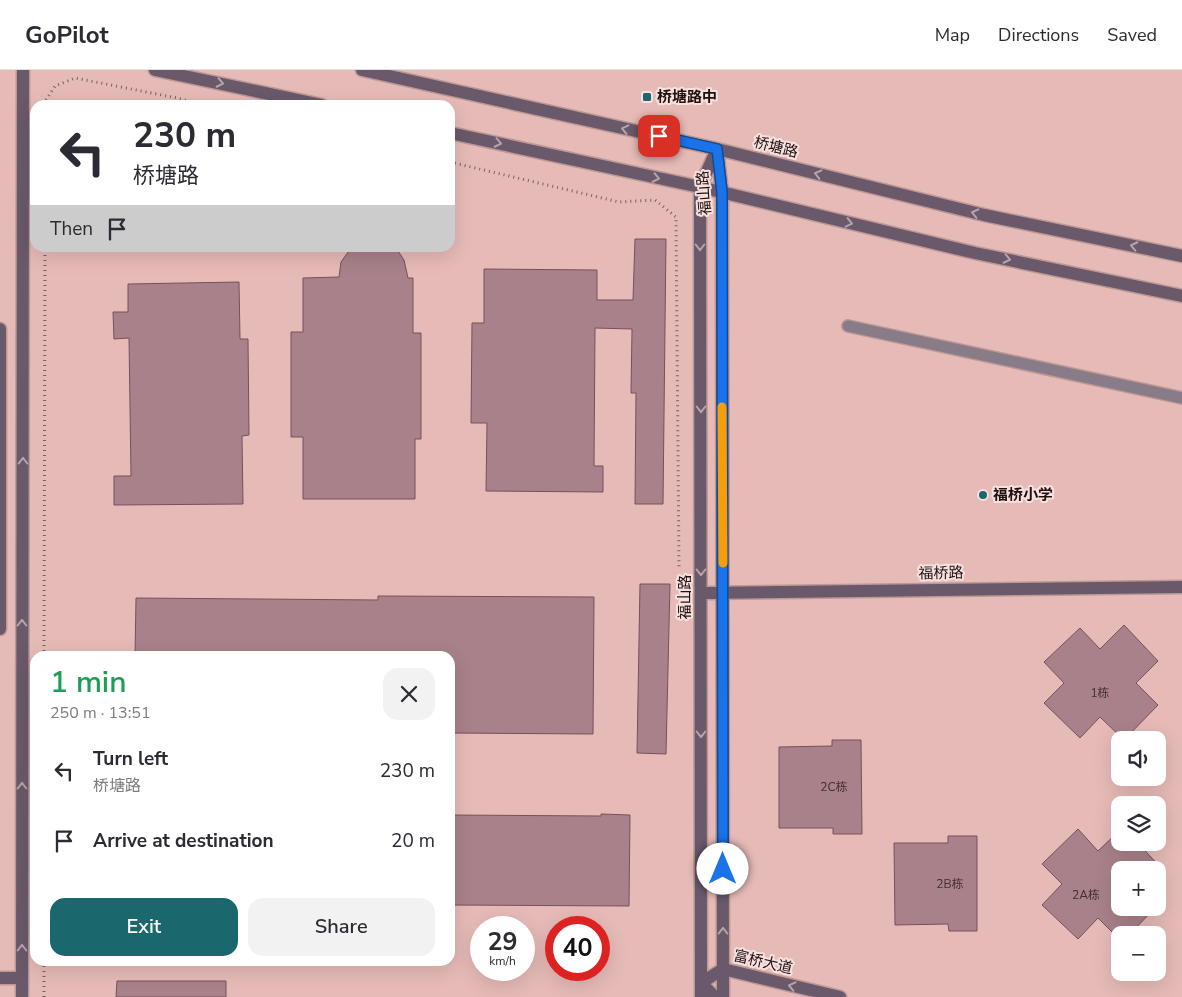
<!DOCTYPE html>
<meta charset="utf-8">
<style>
body{margin:0;font-family:"Nunito Sans","Noto Sans SC",sans-serif;background:#f2f2f3;color:#2b2b33;height:100vh;display:flex;flex-direction:column;font-size:19px;white-space:nowrap}
*{box-sizing:border-box;margin:0}
p{font-size:16px;color:#7c7c81}
.icon{flex:none;width:28px;height:28px;fill:none;stroke:currentColor;stroke-width:2;stroke-linecap:round;stroke-linejoin:round}
.map{position:relative;flex:1;overflow:hidden}
.side{position:absolute;left:30px;top:581px;width:425px;height:315px;display:flex;flex-direction:column;background:#fff;border-radius:15px;box-shadow:0 5px 20px #0002}
.side>*{flex:none}
.guide{position:absolute;left:30px;top:30px;width:425px;height:152px;border-radius:15px;box-shadow:0 5px 20px #0002;background:#fff;color:#2b2b33;overflow:hidden}
.buttons{position:absolute;left:1111px;top:661px;display:grid;gap:10px}
.buttons a{display:grid;place-items:center;width:55px;height:55px;border-radius:10px;background:#fff;box-shadow:0 5px 20px #0002;font-size:25px}
.speed{position:absolute;left:470px;top:846px;display:flex;gap:10px;font-size:25px;font-weight:700;text-align:center}
.speed>*{display:grid;place-content:center;width:65px;height:65px;border-radius:50%;background:#fff;box-shadow:0 5px 20px #0002;line-height:1}
.speed small{font-size:12px;font-weight:400}
.speed .limit{border:8px solid #d22;background:#fff;color:#111}
.pin{position:absolute;display:grid;place-items:center;width:42px;height:42px;color:#fff;margin:-21px;border-radius:10px;box-shadow:0 2px 8px #0006}
.me{position:absolute;width:55px;margin:-28px;rotate:0deg;stroke-linejoin:round;filter:drop-shadow(0 0 4px #0008)}
.turn{display:flex;align-items:center;gap:18px;height:105px;padding:0 20px;font-size:22px}
.turn .icon{width:65px;height:65px;stroke-width:2.5}
.turn b{display:block;font-size:35px;line-height:42px}
.then{display:flex;align-items:center;height:48px;padding:0 20px;background:#0003;gap:10px;font-size:19px}
.round{display:grid;place-items:center;flex:none;width:52px;height:52px;border-radius:15px;background:#f2f2f3}
.headline{display:flex;align-items:center;justify-content:space-between;height:85px;padding:0 20px}
h1{font-size:30px;font-weight:600;line-height:38px;color:#1e9e55}
.primary-button{display:flex;gap:10px;margin-top:auto;padding:10px 20px}
.primary-button a{flex:1;height:58px;border-radius:15px;background:#1a676e;color:#fff;font-size:20px;font-weight:600;line-height:58px;text-align:center}
.primary-button a+a{background:#f2f2f3;color:#2b2b33}
ul{padding:0;list-style:none}
li{display:flex;align-items:center;gap:15px;height:70px;padding:0 20px}
li div{flex:1}
li b{display:block;font-size:19px}
li em{font-style:normal}
header{display:flex;align-items:center;gap:30px;box-sizing:border-box;height:70px;padding:0 25px;background:#fff;border-bottom:1px solid #e1e1e2}
header strong{font-size:24px}
nav{display:flex;gap:28px;margin-inline-start:auto;font-size:18px}
.map>svg:first-child{display:block}
.building{fill:#a9818a;stroke:#76515a}
.lines{fill:none;stroke-linecap:round;stroke-linejoin:round}
.lane-casing{stroke:#be9895;stroke-width:14}
.secondary-casing{stroke:#be9895;stroke-width:15}
.path{stroke:#7c5f5d;stroke-width:3;stroke-dasharray:1 4;stroke-linecap:butt}
.lane{stroke:#887c89;stroke-width:11}
.secondary{stroke:#69596b;stroke-width:12}
.oneway{stroke:#b7a4ab}
.route-casing{stroke:#114b97;stroke-width:12}
.route{stroke:#1a73e8;stroke-width:9}
.slow{stroke:#f59e0b;stroke-width:9}
.poi-dot{fill:#1a676e;stroke:#f7e1df;stroke-width:2}
.labels{text-anchor:middle;dominant-baseline:central;stroke-width:4;stroke-linejoin:round;paint-order:stroke}
.number-label{font-size:12px;fill:#422c2e}
.poi-label{font-size:15px;font-weight:bold;fill:#1f100f;stroke:#f7e1df;text-anchor:start}
.street-label{font-size:15px;fill:#1f100f;stroke:#f7e1df}
</style>
<header>
<strong>GoPilot</strong>
<nav><a>Map</a><a>Directions</a><a>Saved</a></nav>
</header>
<div class="map">
<svg width="1182" height="927" viewBox="0 0 1182 927">
<rect width="100%" height="100%" fill="#e6bab7"/>
<path class="building" d="M635,169H666L663,434H635L636,323H631L632,259L595,258L594,396H603V422L486,421L487,353H471L472,253H484V199L597,200V230H633Z
M351,178H396L404,190L408,208H413V263H421V369H415V429H303V367H291V262H303V208L339,207L341,192Z
M239,212L240,269H248L249,365L242,366L243,434L114,435V406H131L129,268L114,269L113,242H128V214Z
M640,514H670L666,684L637,683Z
M378,526L594,527L593,664L450,663V586H135L136,528L378,530Z
M1124,555L1158,591L1136,613L1158,635L1124,670L1100,647L1080,668L1044,633L1064,613L1044,592L1080,558L1100,579Z
M832,670H861L862,764H833V758H779V677L832,676Z
M601,744L630,745L629,836L450,835V745L601,746Z
M1078,759L1098,781L1120,760V772H1137L1163,800H1120V838H1155L1129,865H1120V870L1098,848L1078,869L1042,835L1062,814L1042,794Z
M948,766H977V861H949L948,854L895,855L894,773H948Z
M117,911H226V927H116Z"/>
<g class="lines">
<g class="lane-casing">
<path id="lane" d="M848,256L1182,328"/>
</g>
<g class="secondary-casing">
<path id="secondary" d="M155,0L322,35
M362,0L717,79L984,145L1182,186
M450,63L700,117L975,183L1182,226
M717,79L722,122V148L723,927
M0,259V559
M701,523L1182,517
M0,908H22
M22,927L23,0
M701,927L700,117L717,79
M715,927L701,913L723,899L840,927"/>
</g>
<path class="path" d="M46,35V30L55,16L75,8L177,28L204,35
M450,92L619,132L655,130L676,147L679,498
M44,586L45,178
M44,927V891"/>
<use href="#lane" class="lane"/>
<use href="#secondary" class="secondary"/>
</g>
<defs><path id="oneway-chevron" d="M-2-3.5L2.5 0L-2 3.5" fill="none" stroke-width="1.6" stroke-linecap="round" stroke-linejoin="round" transform="scale(1.25)"/></defs>
<g class="oneway">
<use href="#oneway-chevron" transform="translate(220 13) rotate(12)"/>
<use href="#oneway-chevron" transform="translate(625 59) rotate(-167)"/>
<use href="#oneway-chevron" transform="translate(498 73) rotate(12)"/>
<use href="#oneway-chevron" transform="translate(818 104) rotate(-166)"/>
<use href="#oneway-chevron" transform="translate(656 108) rotate(12)"/>
<use href="#oneway-chevron" transform="translate(975 143) rotate(-166)"/>
<use href="#oneway-chevron" transform="translate(849 153) rotate(13)"/>
<use href="#oneway-chevron" transform="translate(1134 176) rotate(-168)"/>
<use href="#oneway-chevron" transform="translate(700 177) rotate(90)"/>
<use href="#oneway-chevron" transform="translate(1007 189) rotate(12)"/>
<use href="#oneway-chevron" transform="translate(701 339) rotate(90)"/>
<use href="#oneway-chevron" transform="translate(23 391) rotate(-90)"/>
<use href="#oneway-chevron" transform="translate(701 502) rotate(90)"/>
<use href="#oneway-chevron" transform="translate(22 553) rotate(-90)"/>
<use href="#oneway-chevron" transform="translate(701 664) rotate(90)"/>
<use href="#oneway-chevron" transform="translate(22 716) rotate(-90)"/>
<use href="#oneway-chevron" transform="translate(723 861) rotate(-90)"/>
<use href="#oneway-chevron" transform="translate(22 878) rotate(-90)"/>
<use href="#oneway-chevron" transform="translate(792 916) rotate(-167)"/>
</g>
<g class="lines">
<g class="route-casing">
<path id="route" d="M659,66L717,79L722,122L723,799"/>
</g>
<use href="#route" class="route"/>
<path class="slow" d="M722,337L723,493"/>
</g>
<g class="poi-dot">
<rect x="642" y="22" width="10" height="10" rx="2.5"/>
<circle cx="983" cy="425" r="5"/>
</g>
<g class="labels">
<g class="number-label">
<text x="1100" y="623">1栋</text>
<text x="834" y="717">2C栋</text>
<text x="950" y="814">2B栋</text>
<text x="1086" y="825">2A栋</text>
</g>
<g class="poi-label">
<text x="657" y="27">桥塘路中</text>
<text x="993" y="425">福桥小学</text>
</g>
<g class="street-label">
<text transform="translate(776 77) rotate(14)">桥塘路</text>
<text transform="translate(704 123) rotate(-94)">福山路</text>
<text transform="translate(941 503) rotate(-1)">福桥路</text>
<text transform="translate(685 527) rotate(-90)">福山路</text>
<text transform="translate(763 892) rotate(13)">富桥大道</text>
</g>
</g>
</svg>
<div class="buttons">
<a><svg class="icon" aria-label="sound" viewBox="0 0 24 24"><path d="M4 9h4l5-4v14l-5-4H4zM17 9q2 3 0 6"/></svg></a>
<a><svg class="icon" aria-label="layers" viewBox="0 0 24 24"><path d="M12 4l9 5-9 5-9-5zM3 14l9 5 9-5"/></svg></a>
<a>+</a>
<a>−</a>
</div>
<div class="speed"><div>29<small>km/h</small></div><div class="limit">40</div></div>
<div class="pin" style="left:659px;top:66px;background:#d93025"><svg class="icon" aria-label="arrive" viewBox="0 0 24 24"><path d="M6 21V4h12l-3 4 3 4H6"/></svg></div>
<svg class="me" style="left:723px;top:799px" viewBox="-20 -20 40 40"><circle r="19" fill="#fff"/><path d="M0-13L10 11 0 6-10 11z" fill="#1a73e8"/></svg>
<div class="guide">
<div class="turn"><svg class="icon" aria-label="left" viewBox="0 0 24 24"><path d="M17 20v-9H6M10 6l-5 5 5 5"/></svg><div><b>230 m</b>桥塘路</div></div>
<div class="then">Then<svg class="icon" aria-label="arrive" viewBox="0 0 24 24"><path d="M6 21V4h12l-3 4 3 4H6"/></svg></div>
</div>
<section class="side">
<div class="headline"><div><h1>1 min</h1><p>250 m · 13:51</p></div><a class="round"><svg class="icon" aria-label="close" viewBox="0 0 24 24"><path d="M6 6l12 12M18 6L6 18"/></svg></a></div>
<ul>
<li><svg class="icon" aria-label="left" viewBox="0 0 24 24"><path d="M17 20v-9H6M10 6l-5 5 5 5"/></svg><div><b>Turn left</b><p>桥塘路</p></div><em>230 m</em></li>
<li><svg class="icon" aria-label="arrive" viewBox="0 0 24 24"><path d="M6 21V4h12l-3 4 3 4H6"/></svg><div><b>Arrive at destination</b></div><em>20 m</em></li>
</ul>
<div class="primary-button"><a>Exit</a><a>Share</a></div>
</section>
</div>
